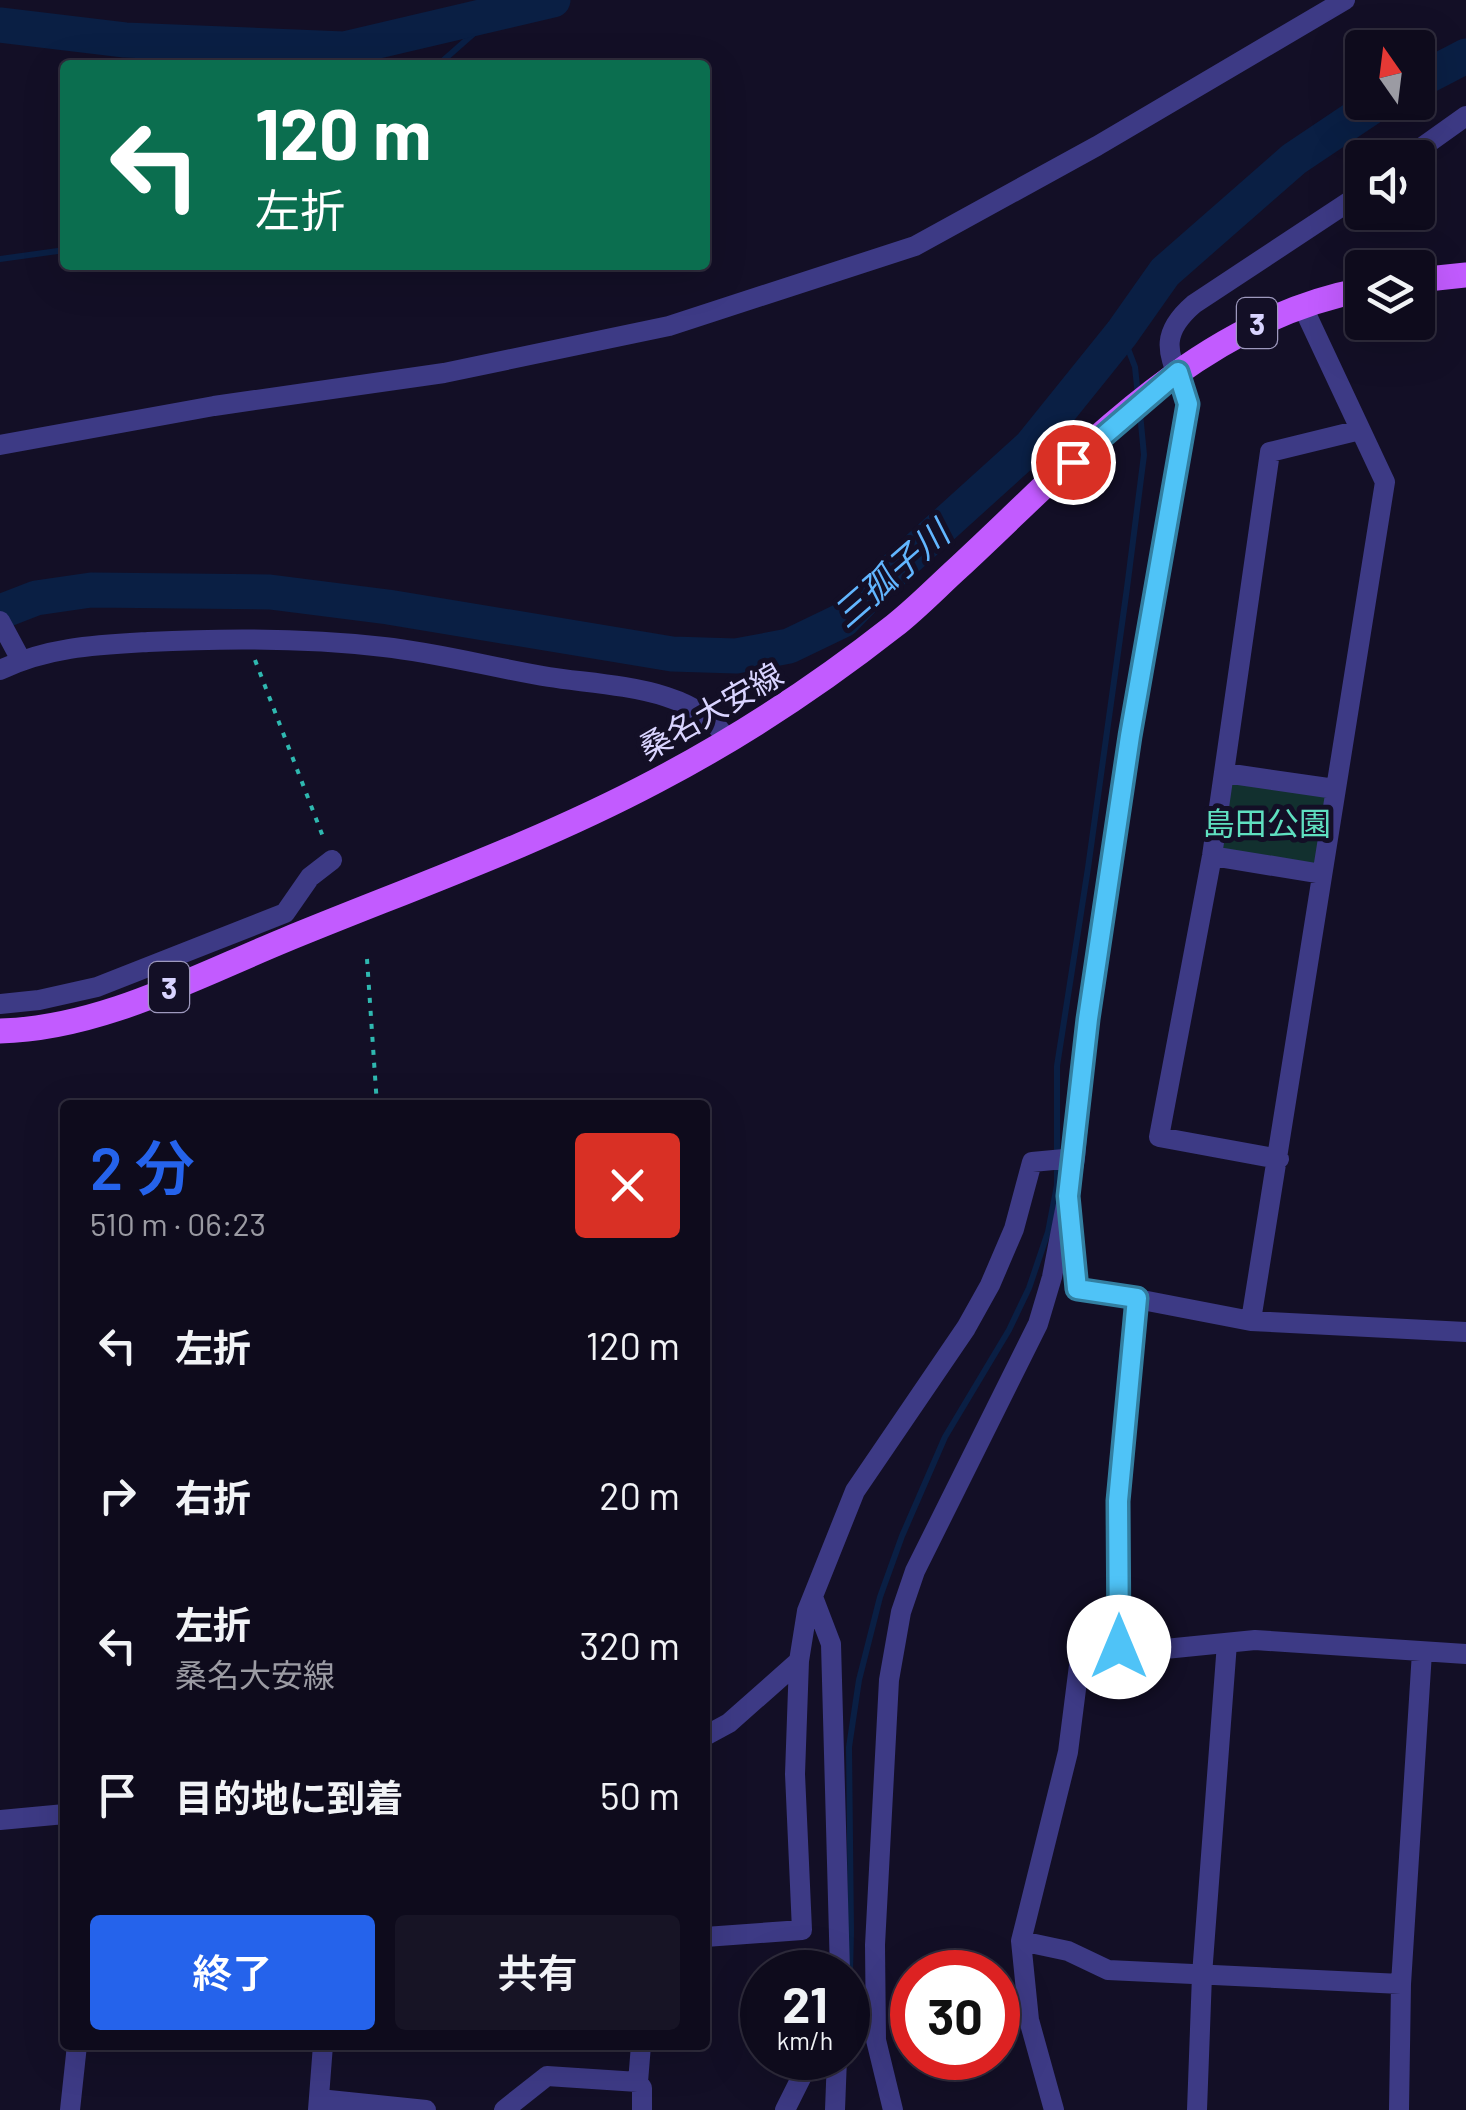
<!DOCTYPE html>
<html lang="ja">
<meta charset="utf-8">
<style>
body{margin:0;font-family:Barlow,"Noto Sans JP",sans-serif;background:#171425;color:#f1f3f6;height:100vh;display:flex;flex-direction:column;font-size:38px;white-space:nowrap}
*{box-sizing:border-box;margin:0}
p{font-size:32px;color:#9b9ba3}
.icon{flex:none;width:55px;height:55px;fill:none;stroke:currentColor;stroke-width:2;stroke-linecap:round;stroke-linejoin:round}
.map{position:relative;flex:1;overflow:hidden}
.side{position:absolute;left:60px;top:1100px;width:650px;height:950px;display:flex;flex-direction:column;background:#0e0b1c;border-radius:10px;box-shadow:0 10px 40px #0002,0 0 0 2px #2e2b3b}
.side>*{flex:none}
.banner{position:absolute;left:60px;top:60px;width:650px;height:210px;border-radius:10px;box-shadow:0 10px 40px #0002,0 0 0 2px #2e2b3b;background:#0b6e4f;color:#fff;overflow:hidden}
.needle{width:65px;rotate:346deg}
.controls{position:absolute;left:1345px;top:30px;display:grid;gap:20px}
.controls a{display:grid;place-items:center;width:90px;height:90px;border-radius:10px;background:#0e0b1c;box-shadow:0 10px 40px #0002,0 0 0 2px #2e2b3b;font-size:50px}
.speed{position:absolute;left:740px;top:1950px;display:flex;gap:20px;font-size:50px;font-weight:700;text-align:center}
.speed>*{display:grid;place-content:center;width:130px;height:130px;border-radius:50%;background:#0e0b1c;box-shadow:0 10px 40px #0002,0 0 0 2px #2e2b3b;line-height:1}
.speed small{font-size:25px;font-weight:400}
.speed .limit{border:15px solid #d22;background:#fff;color:#111}
.pin{position:absolute;display:grid;place-items:center;width:85px;height:85px;color:#fff;margin:-42px;border:5px solid #fff;border-radius:50%;box-shadow:0 2px 10px #0007}
.me{position:absolute;width:110px;margin:-55px;rotate:0deg;stroke-linejoin:round;filter:drop-shadow(0 0 8px #0008)}
.turn{display:flex;align-items:center;gap:35px;height:210px;padding:0 30px;font-size:45px}
.turn .icon{width:130px;height:130px;stroke-width:2.5}
.turn b{display:block;font-size:70px;line-height:85px}
.round{display:grid;place-items:center;flex:none;width:105px;height:105px;border-radius:10px;background:#171425}
.head{display:flex;align-items:center;justify-content:space-between;height:170px;padding:0 30px}
h1{font-size:60px;font-weight:600;line-height:75px;color:#2563eb}
.primary-button{display:flex;gap:20px;margin-top:auto;padding:20px 30px}
.primary-button a{flex:1;height:115px;border-radius:10px;background:#2563eb;color:#fff;font-size:40px;font-weight:600;line-height:115px;text-align:center}
.primary-button a+a{background:#171425;color:#f1f3f6}
ul{padding:0;list-style:none}
li{display:flex;align-items:center;gap:30px;height:150px;padding:0 30px}
li div{flex:1}
li b{display:block;font-size:38px}
li em{font-style:normal}
.map>svg:first-child{display:block}
.green{fill:#12302f}
.lines{fill:none;stroke-linecap:round;stroke-linejoin:round}
.stream{stroke:#0a1f44;stroke-width:6}
.river{stroke:#0a1f44;stroke-width:35}
.path{stroke:#2fb8b0;stroke-width:4;stroke-dasharray:5 8;stroke-linecap:butt}
.minor{stroke:#3d3a85;stroke-width:20}
.primary{stroke:#c25bff;stroke-width:25}
.route-casing{stroke:#337fa1;stroke-width:25}
.route{stroke:#4fc3f7;stroke-width:18}
.labels{text-anchor:middle;dominant-baseline:central;stroke-width:10;stroke-linejoin:round;paint-order:stroke}
.shield{fill:#130f26;stroke:#9e99be;stroke-width:2.5}
.shield-label{font-size:30px;font-weight:bold;fill:#d9d4ff}
.street-label{font-size:32px;fill:#d9d4ff;stroke:#130f26}
.park-label{font-size:32px;fill:#5fe0c0;stroke:#130f26}
.water-label{font-size:35px;font-style:italic;fill:#62b6ff;stroke:#130f26}
</style>
<div class="map">
<svg width="1466" height="2110" viewBox="0 0 1466 2110">
<rect width="100%" height="100%" fill="#130f26"/>
<path class="green" d="M1227,779L1330,794L1318,869L1216,851Z"/>
<g class="lines">
<path class="stream" d="M438,65L497,13
M0,259L65,250
M1122,333L1135,367L1138,396
M848,2053L851,1932L849,1747L859,1680L880,1597L902,1536L945,1437L1009,1330L1029,1288L1048,1232L1057,1185V1066L1088,868L1127,588L1144,455L1140,413"/>
<path class="river" d="M0,25L125,40L344,49L553,0
M1418,81L1466,56
M0,612L36,598L91,590L270,592L388,607L672,654L736,656L789,646L843,620L871,591L1031,446L1122,333L1165,272L1294,159L1379,102"/>
<path class="path" d="M255,660L325,842
M367,959L377,1105"/>
<path class="minor" d="M1407,158L1466,116
M0,445L214,406L444,373L669,326L915,246L1097,146L1345,0
M0,621L21,660
M0,670C48,647 96,645 148,642C226,638 307,638 384,647C439,653 494,668 549,677C605,686 699,686 728,742
M1225,773L1335,789
M1212,856L1322,874
M0,1004L39,1000L97,987L285,913L310,877L332,860
M1279,1159L1159,1137L1212,856L1270,452L1360,430
M1071,1222L1077,1289L1137,1299
M1252,1314L1385,482L1302,305
M813,1597L831,1644L840,1972
M1119,1647L1118,1501L1137,1299L1251,1321L1466,1332
M705,1736L729,1723L799,1661L807,1611L855,1491L966,1328L990,1285L1014,1229L1032,1162L1075,1158
M0,1820L65,1814
M705,1937L802,1930L795,1774L799,1661
M1021,1941L1068,1951L1108,1970L1401,1984
M638,2082L642,2088V2110
M319,2099L426,2110
M70,2110L77,2045
M318,2110L323,2045
M504,2110L547,2076L638,2082L641,2045
M785,2110L811,2058
M835,2110L837,2058
M893,2110L876,2040L875,1945L889,1680L901,1612L915,1571L1038,1324L1052,1277L1075,1158L1087,1019L1130,736L1188,404C1174,360 1152,340 1194,304L1362,193
M1054,2110L1029,2020L1021,1941L1068,1752L1082,1642L1155,1650L1255,1640L1466,1654
M1197,2110L1202,1975L1227,1643
M1399,2110L1401,1984L1422,1652"/>
<path class="primary" d="M1418,280L1466,275
M0,1031C99,1029 195,977 285,940C409,889 537,844 656,781C740,737 819,685 894,626C917,608 937,587 958,568C1077,458 1196,321 1362,290"/>
</g>
<g class="lines">
<g class="route-casing">
<path id="route" d="M1073,462L1178,372L1188,404L1130,736L1088,1019L1068,1196L1077,1289L1137,1298L1118,1501L1119,1647"/>
</g>
<use href="#route" class="route"/>
</g>
<g class="labels">
<g class="shield">
<rect x="1237" y="298" width="40" height="50" rx="8"/>
<rect x="149" y="962" width="40" height="50" rx="8"/>
</g>
<g class="shield-label">
<text x="1257" y="323">3</text>
<text x="169" y="987">3</text>
</g>
<g class="street-label">
<text transform="translate(710 710) rotate(-30)">桑名大安線</text>
</g>
<g class="park-label">
<text x="1267" y="822">島田公園</text>
</g>
<g class="water-label">
<text transform="translate(890 573) rotate(-41)">三孤子川</text>
</g>
</g>
</svg>
<div class="controls">
<a><svg class="needle" viewBox="-14 -14 28 28"><path d="M0-13l5 13h-10z" fill="#e53935"/><path d="M0 13l5-13h-10z" fill="#9b9ba3"/></svg></a>
<a><svg class="icon" aria-label="sound" viewBox="0 0 24 24"><path d="M4 9h4l5-4v14l-5-4H4zM17 9q2 3 0 6"/></svg></a>
<a><svg class="icon" aria-label="layers" viewBox="0 0 24 24"><path d="M12 4l9 5-9 5-9-5zM3 14l9 5 9-5"/></svg></a>
</div>
<div class="speed"><div>21<small>km/h</small></div><div class="limit">30</div></div>
<div class="pin" style="left:1073px;top:462px;background:#d93025"><svg class="icon" aria-label="arrive" viewBox="0 0 24 24"><path d="M6 21V4h12l-3 4 3 4H6"/></svg></div>
<svg class="me" style="left:1119px;top:1647px" viewBox="-20 -20 40 40"><circle r="19" fill="#fff"/><path d="M0-13L10 11 0 6-10 11z" fill="#4fc3f7"/></svg>
<div class="banner">
<div class="turn"><svg class="icon" aria-label="left" viewBox="0 0 24 24"><path d="M17 20v-9H6M10 6l-5 5 5 5"/></svg><div><b>120 m</b>左折</div></div>
</div>
<section class="side">
<div class="head"><div><h1>2 分</h1><p>510 m · 06:23</p></div><a class="round" style="background:#d93025;color:#fff"><svg class="icon" aria-label="close" viewBox="0 0 24 24"><path d="M6 6l12 12M18 6L6 18"/></svg></a></div>
<ul>
<li><svg class="icon" aria-label="left" viewBox="0 0 24 24"><path d="M17 20v-9H6M10 6l-5 5 5 5"/></svg><div><b>左折</b></div><em>120 m</em></li>
<li><svg class="icon" aria-label="right" viewBox="0 0 24 24"><path d="M7 20v-9h11M14 6l5 5-5 5"/></svg><div><b>右折</b></div><em>20 m</em></li>
<li><svg class="icon" aria-label="left" viewBox="0 0 24 24"><path d="M17 20v-9H6M10 6l-5 5 5 5"/></svg><div><b>左折</b><p>桑名大安線</p></div><em>320 m</em></li>
<li><svg class="icon" aria-label="arrive" viewBox="0 0 24 24"><path d="M6 21V4h12l-3 4 3 4H6"/></svg><div><b>目的地に到着</b></div><em>50 m</em></li>
</ul>
<div class="primary-button"><a>終了</a><a>共有</a></div>
</section>
</div>
